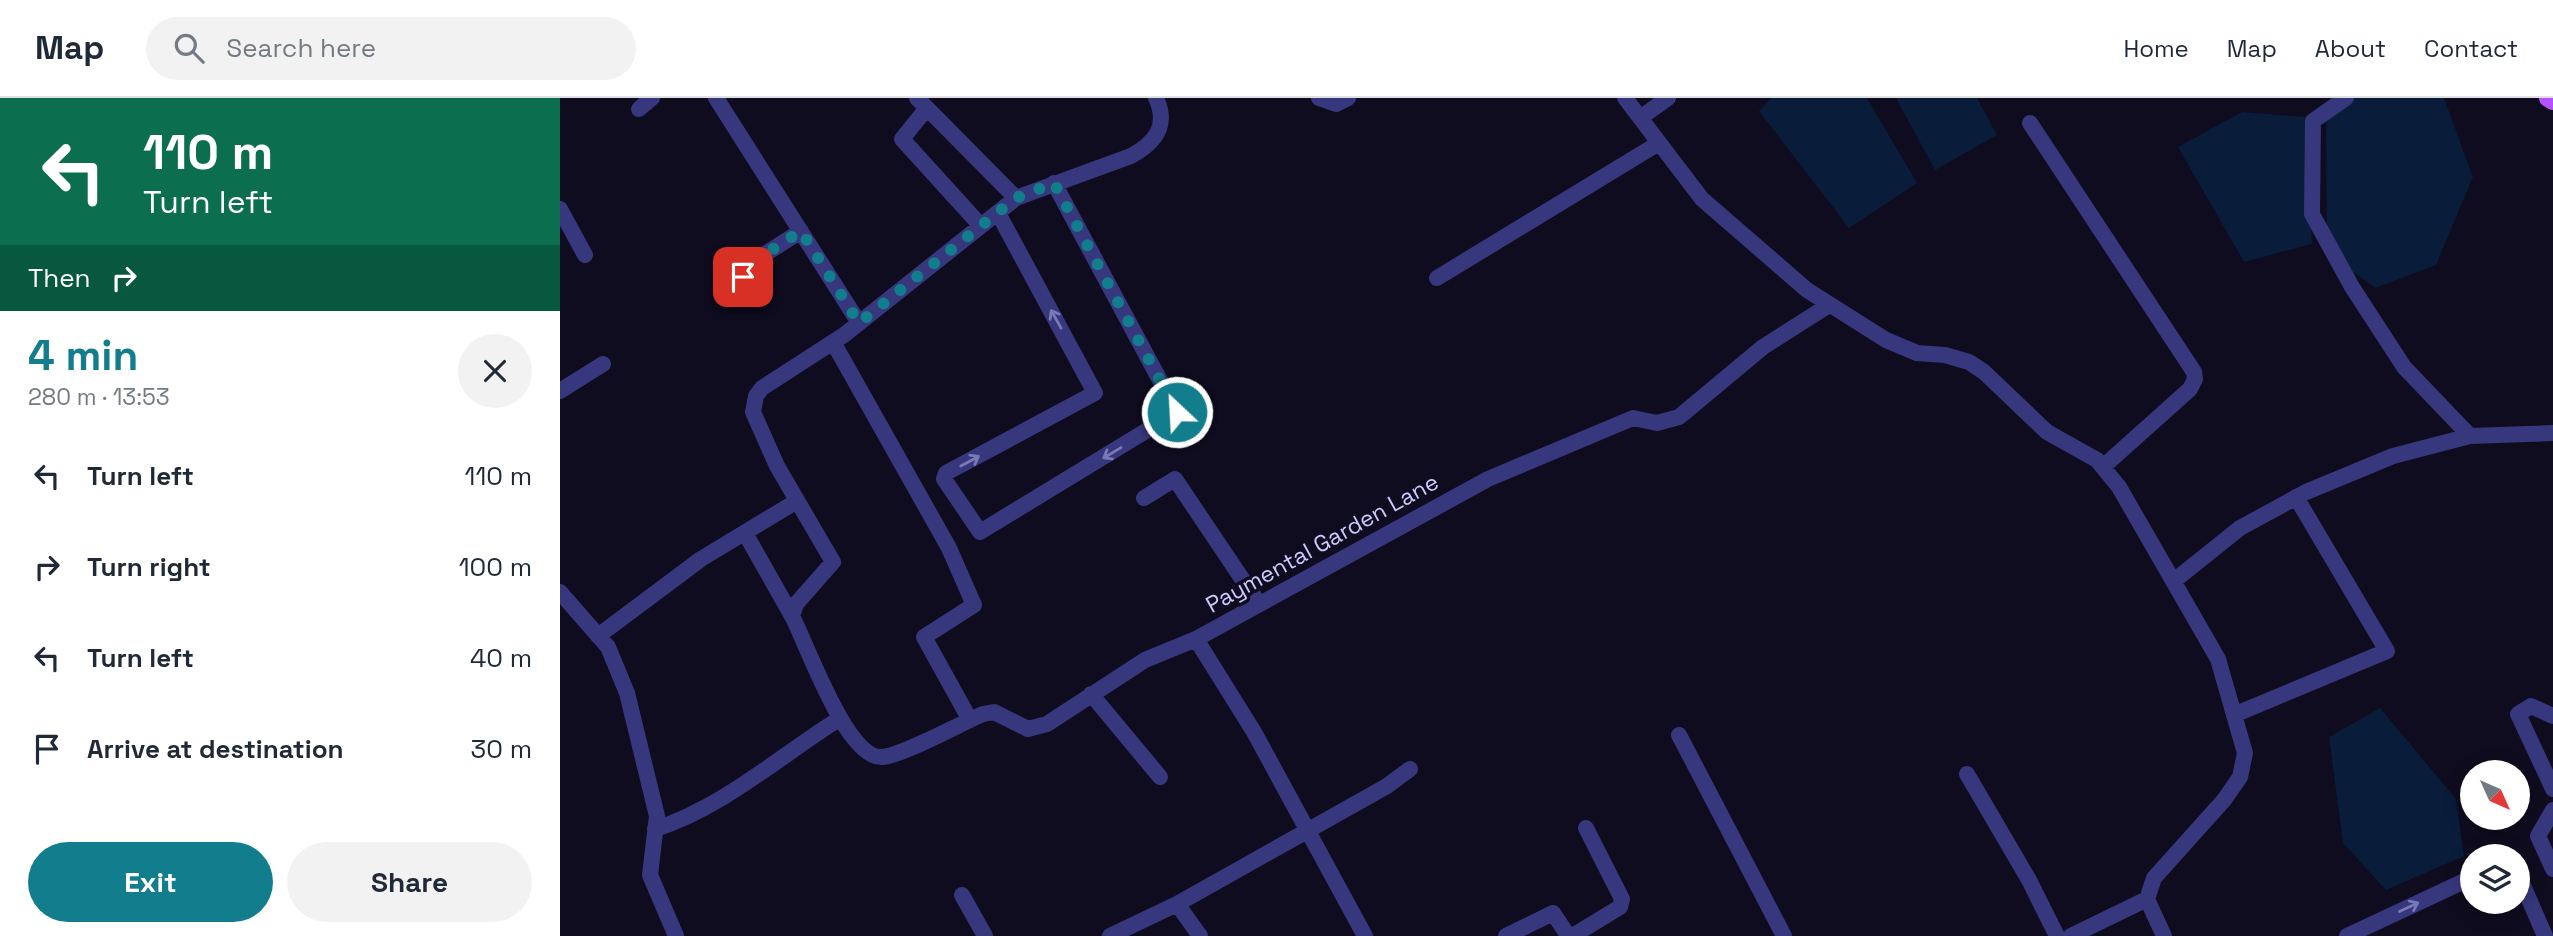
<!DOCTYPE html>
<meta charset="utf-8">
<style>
body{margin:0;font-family:"Space Grotesk",sans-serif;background:#f2f2f3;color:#1f2937;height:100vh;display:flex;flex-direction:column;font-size:26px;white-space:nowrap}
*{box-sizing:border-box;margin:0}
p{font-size:23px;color:#747a83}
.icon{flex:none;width:38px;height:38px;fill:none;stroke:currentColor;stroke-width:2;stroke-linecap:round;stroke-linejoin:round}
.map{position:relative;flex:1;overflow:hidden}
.details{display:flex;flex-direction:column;background:#fff;width:560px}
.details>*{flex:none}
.top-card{background:#0b6e4f;color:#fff;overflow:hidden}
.needle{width:46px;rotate:135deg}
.buttons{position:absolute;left:1900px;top:662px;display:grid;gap:14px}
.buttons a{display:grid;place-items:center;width:70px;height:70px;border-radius:50%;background:#fff;box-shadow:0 4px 18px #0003;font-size:35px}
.pin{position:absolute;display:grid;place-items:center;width:60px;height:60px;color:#fff;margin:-30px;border-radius:14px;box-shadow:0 4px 10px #0006}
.me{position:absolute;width:77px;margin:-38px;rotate:335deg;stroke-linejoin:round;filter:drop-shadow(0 0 5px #0008)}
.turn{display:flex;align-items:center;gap:24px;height:147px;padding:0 28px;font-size:32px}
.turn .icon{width:91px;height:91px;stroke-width:2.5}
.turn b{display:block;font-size:49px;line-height:60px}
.then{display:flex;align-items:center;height:66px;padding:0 28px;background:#0003;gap:14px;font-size:26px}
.round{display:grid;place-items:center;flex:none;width:74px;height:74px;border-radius:37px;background:#f2f2f3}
.headline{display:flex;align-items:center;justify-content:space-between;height:119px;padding:0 28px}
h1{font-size:42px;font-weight:600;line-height:52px;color:#127d8c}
.action{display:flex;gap:14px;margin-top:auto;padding:14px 28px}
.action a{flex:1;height:80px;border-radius:42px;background:#127d8c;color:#fff;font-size:28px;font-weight:600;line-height:80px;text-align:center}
.action a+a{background:#f2f2f3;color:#1f2937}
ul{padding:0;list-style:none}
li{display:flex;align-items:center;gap:21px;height:91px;padding:0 28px}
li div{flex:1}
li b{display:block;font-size:26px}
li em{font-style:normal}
header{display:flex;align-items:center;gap:42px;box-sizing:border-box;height:98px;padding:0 35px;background:#fff;border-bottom:2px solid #e0e1e3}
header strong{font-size:33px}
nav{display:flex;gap:38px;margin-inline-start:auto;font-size:24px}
.search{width:490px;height:63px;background:#f2f2f3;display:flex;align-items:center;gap:18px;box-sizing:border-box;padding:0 24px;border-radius:38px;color:#747a83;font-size:26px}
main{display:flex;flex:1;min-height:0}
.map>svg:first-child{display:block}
.water{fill:#091c3a}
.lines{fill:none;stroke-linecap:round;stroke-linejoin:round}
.minor{stroke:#37377d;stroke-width:16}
.major{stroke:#b750fe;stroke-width:18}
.oneway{stroke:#7a79b8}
.route{stroke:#127d8c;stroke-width:12;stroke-dasharray:0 21.6}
.labels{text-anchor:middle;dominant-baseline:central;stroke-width:7;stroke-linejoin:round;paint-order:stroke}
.street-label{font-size:23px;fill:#cdc9ff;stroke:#0e0c1e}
</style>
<header>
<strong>Map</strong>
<div class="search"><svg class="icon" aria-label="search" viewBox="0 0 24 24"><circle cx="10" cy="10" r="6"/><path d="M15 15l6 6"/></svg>Search here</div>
<nav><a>Home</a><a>Map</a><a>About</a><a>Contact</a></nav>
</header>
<main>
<section class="details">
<div class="top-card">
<div class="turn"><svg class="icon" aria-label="left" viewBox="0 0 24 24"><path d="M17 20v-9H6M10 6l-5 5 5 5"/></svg><div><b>110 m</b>Turn left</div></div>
<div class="then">Then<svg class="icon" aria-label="right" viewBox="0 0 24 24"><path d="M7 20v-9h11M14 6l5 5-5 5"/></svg></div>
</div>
<div class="headline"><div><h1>4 min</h1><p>280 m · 13:53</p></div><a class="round"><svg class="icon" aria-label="close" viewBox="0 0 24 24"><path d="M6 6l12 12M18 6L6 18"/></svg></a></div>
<ul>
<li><svg class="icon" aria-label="left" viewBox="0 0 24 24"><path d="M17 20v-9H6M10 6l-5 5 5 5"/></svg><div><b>Turn left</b></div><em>110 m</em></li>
<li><svg class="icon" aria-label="right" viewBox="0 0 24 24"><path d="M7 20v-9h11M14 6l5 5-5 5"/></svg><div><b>Turn right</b></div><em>100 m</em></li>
<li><svg class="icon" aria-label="left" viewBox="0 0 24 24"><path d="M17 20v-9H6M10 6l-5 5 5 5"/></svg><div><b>Turn left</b></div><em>40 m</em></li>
<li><svg class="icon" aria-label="arrive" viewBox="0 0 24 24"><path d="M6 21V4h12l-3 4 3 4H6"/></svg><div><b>Arrive at destination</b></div><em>30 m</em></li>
</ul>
<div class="action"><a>Exit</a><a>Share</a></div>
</section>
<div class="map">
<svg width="1993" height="838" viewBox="0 0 1993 838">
<rect width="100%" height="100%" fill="#0e0c1e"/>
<path class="water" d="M1211,0H1307L1357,85L1289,130L1199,13Z
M1336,0H1417L1437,37L1375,72Z
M1796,0H1884L1913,79L1876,167L1816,190L1767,156L1766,16Z
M1682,14L1745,19L1752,146L1684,164L1618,49Z
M1820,610L1896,701L1904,758L1826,792L1783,745L1769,639Z"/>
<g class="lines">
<path class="minor" d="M156,0L299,225
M357,0L456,100
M596,0C609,28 595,45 571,58L456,100L284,237L202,290L196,298L193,314L217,368L273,464L236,506L232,518C247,546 287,663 323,659C343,657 402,625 423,616L434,614L468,631L487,626L585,562L636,541L928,381L1073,320L1097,325L1119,319L1203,249L1269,207
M759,0L776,6L788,0
M1065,0L1142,101L1247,192L1326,242L1357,255L1385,257L1409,264L1424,274L1487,334L1537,362L1559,389L1658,561L1685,655L1680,679L1664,702L1594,780L1587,801L1604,838
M1786,0L1753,23L1752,116L1792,189L1844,269L1910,338
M367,10L342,41L421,128
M79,11L92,0
M1080,20L1108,0
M1470,25L1634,274L1635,281L1630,291L1544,368
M0,111L25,157
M438,115L535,295L386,375L384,381L420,434L617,314L494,85
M877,180L1099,45
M186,189L183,179L188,167L241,133
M273,244L389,450L414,507L364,539L410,622
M0,293L43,266
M584,400L615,381L699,506
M185,435L232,518
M1615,482L1680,430L1746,394L1833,358L1910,338L1993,335
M0,494L48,549L67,595L97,718L90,777L116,838
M38,538L141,461L237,403
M636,541L694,634L805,838
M531,596L600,679
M1676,616L1827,553L1736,399
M1993,618L1971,608L1958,616L1993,691
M1119,637L1224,838
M1407,676L1469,782L1497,838
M1993,712L1978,738L1993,771
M95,731C162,710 220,658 279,621
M1958,776L1985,838
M402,797L425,838
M550,838L617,806
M640,838L617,806L827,688L850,671
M946,838L993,815L1007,836L1014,837L1060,809L1062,801L1026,730
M1511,838L1587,801
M1787,838L1913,779"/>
<path class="major" d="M1988,0L1993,3"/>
</g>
<defs><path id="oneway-shaft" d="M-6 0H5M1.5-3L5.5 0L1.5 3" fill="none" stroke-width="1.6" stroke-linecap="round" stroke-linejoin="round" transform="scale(1.75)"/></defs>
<g class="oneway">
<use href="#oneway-shaft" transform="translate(496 221) rotate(-119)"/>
<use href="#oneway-shaft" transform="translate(552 355) rotate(149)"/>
<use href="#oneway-shaft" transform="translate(410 363) rotate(-28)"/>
<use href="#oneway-shaft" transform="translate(1849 809) rotate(-25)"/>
</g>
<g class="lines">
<path class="route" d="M183,179L188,167L241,133L299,225L456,100L494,85L617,314"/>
</g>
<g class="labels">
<g class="street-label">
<text transform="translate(762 445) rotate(-29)">Paymental Garden Lane</text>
</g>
</g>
</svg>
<div class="buttons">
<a><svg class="needle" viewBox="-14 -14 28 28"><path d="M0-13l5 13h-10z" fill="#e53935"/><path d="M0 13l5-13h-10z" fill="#747a83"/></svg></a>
<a><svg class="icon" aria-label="layers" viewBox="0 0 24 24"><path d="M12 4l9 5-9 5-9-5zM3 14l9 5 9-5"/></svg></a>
</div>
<div class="pin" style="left:183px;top:179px;background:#d93025"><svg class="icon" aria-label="arrive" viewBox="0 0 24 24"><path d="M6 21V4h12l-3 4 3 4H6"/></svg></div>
<svg class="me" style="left:617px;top:314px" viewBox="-20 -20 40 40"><circle r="17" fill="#127d8c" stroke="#fff" stroke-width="3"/><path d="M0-11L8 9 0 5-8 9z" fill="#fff"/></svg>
</div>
</main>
